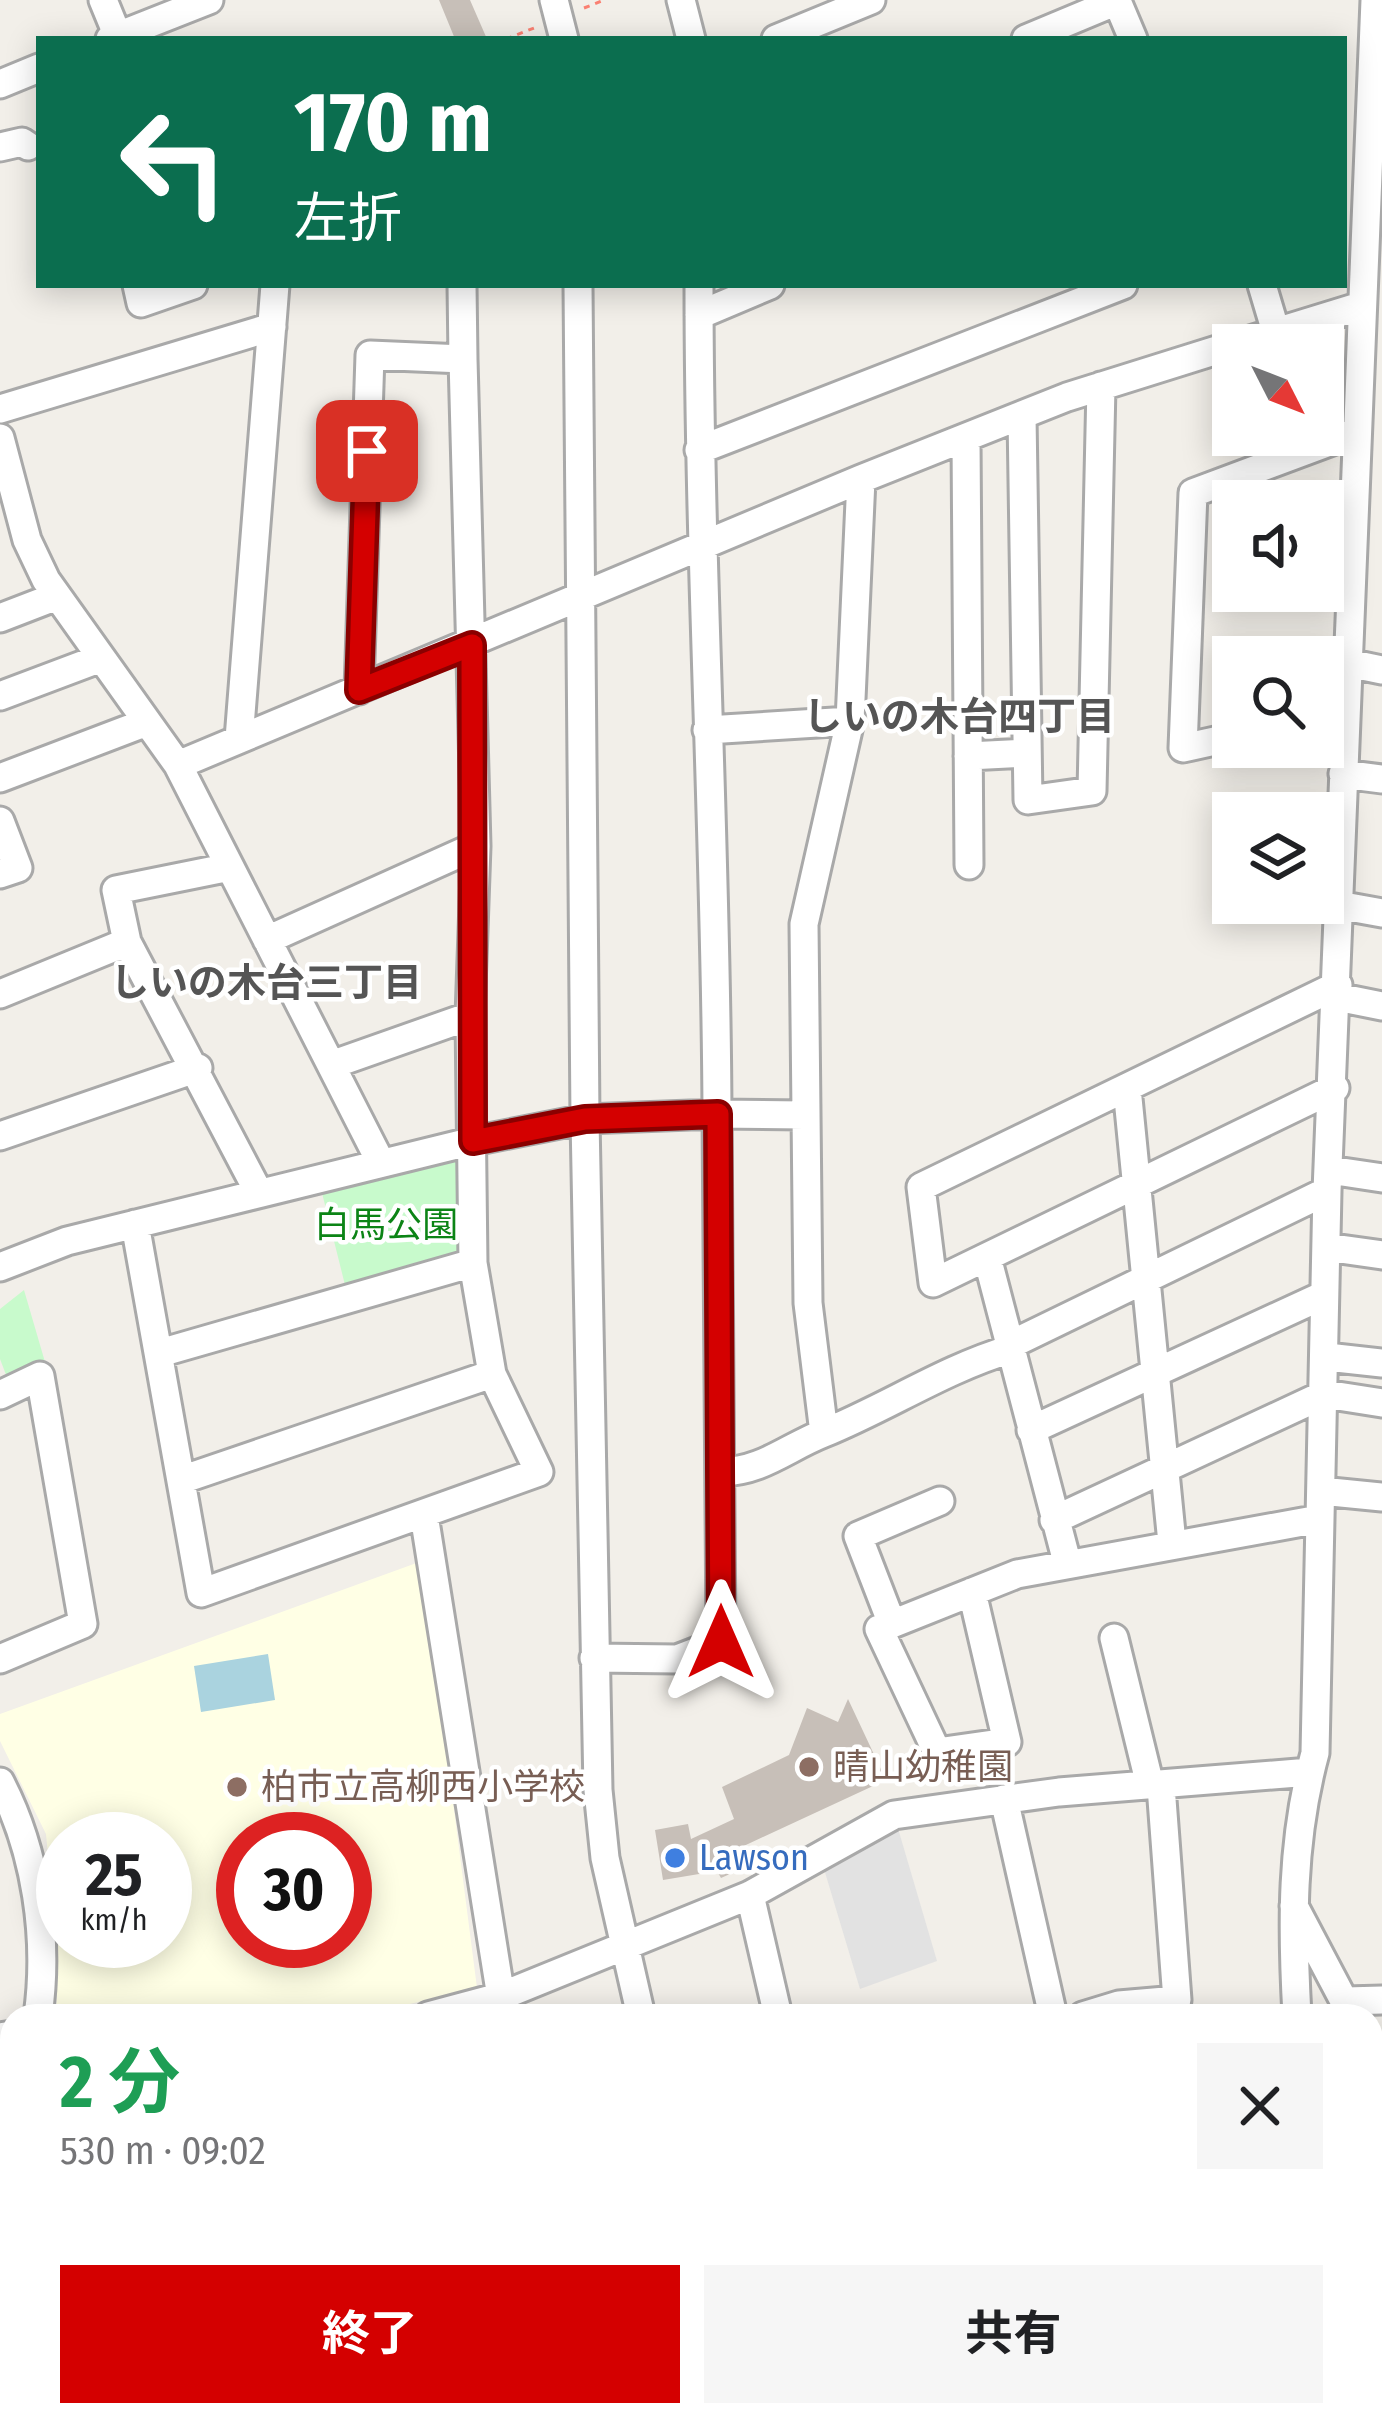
<!DOCTYPE html>
<html lang="ja">
<meta charset="utf-8">
<style>
body{margin:0;font-family:"Fira Sans Condensed","Noto Sans JP",sans-serif;background:#f6f6f6;color:#202124;height:100vh;display:flex;flex-direction:column;font-size:45px;white-space:nowrap}
*{box-sizing:border-box;margin:0}
p{font-size:39px;color:#757577}
.icon{flex:none;width:66px;height:66px;fill:none;stroke:currentColor;stroke-width:2;stroke-linecap:round;stroke-linejoin:round}
.map{position:relative;flex:1;overflow:hidden}
.sheet{position:absolute;left:0px;top:2004px;width:1383px;height:423px;display:flex;flex-direction:column;background:#fff;border-radius:36px 36px 0 0;box-shadow:0 6px 30px #0003}
.sheet>*{flex:none}
.banner{position:absolute;left:36px;top:36px;width:1311px;height:252px;border-radius:0px;box-shadow:0 6px 30px #0003;background:#0b6e4f;color:#fff;overflow:hidden}
.needle{width:78px;rotate:132deg}
.buttons{position:absolute;left:1212px;top:324px;display:grid;gap:24px}
.buttons a{display:grid;place-items:center;width:132px;height:132px;border-radius:0px;background:#fff;box-shadow:0 6px 30px #0003;font-size:60px}
.speed{position:absolute;left:36px;top:1812px;display:flex;gap:24px;font-size:60px;font-weight:700;text-align:center}
.speed>*{display:grid;place-content:center;width:156px;height:156px;border-radius:50%;background:#fff;box-shadow:0 6px 30px #0003;line-height:1}
.speed small{font-size:30px;font-weight:400}
.speed .limit{border:18px solid #d22;background:#fff;color:#111}
.pin{position:absolute;display:grid;place-items:center;width:102px;height:102px;color:#fff;margin:-51px;border-radius:24px;box-shadow:0 6px 18px #0006}
.me{position:absolute;width:132px;margin:-66px;rotate:0deg;stroke-linejoin:round;filter:drop-shadow(0 0 9px #0008)}
.turn{display:flex;align-items:center;gap:42px;height:252px;padding:0 60px;font-size:54px}
.turn .icon{width:156px;height:156px;stroke-width:2.5}
.turn b{display:block;font-size:84px;line-height:102px}
.round{display:grid;place-items:center;flex:none;width:126px;height:126px;border-radius:0px;background:#f6f6f6}
.overview{display:flex;align-items:center;justify-content:space-between;height:204px;padding:0 60px}
h1{font-size:72px;font-weight:700;line-height:90px;color:#1e9e55}
.action{display:flex;gap:24px;margin-top:auto;padding:24px 60px}
.action a{flex:1;height:138px;border-radius:0px;background:#d40000;color:#fff;font-size:48px;font-weight:700;line-height:138px;text-align:center}
.action a+a{background:#f6f6f6;color:#202124}
.map>svg:first-child{display:block}
.education{fill:#ffffe5;fill-rule:evenodd}
.park{fill:#c8facc}
.pitch{fill:#88e0be}
.parking{fill:#e2e2e2}
.water{fill:#aad3df}
.building{fill:#c7bfb8}
.lines{fill:none;stroke-linecap:round;stroke-linejoin:round}
.minor-casing{stroke:#a9a9a9;stroke-width:33}
.path{stroke:#fa8072;stroke-width:3;stroke-dasharray:6 6;stroke-linecap:butt}
.minor{stroke:#fff;stroke-width:27}
.route-casing{stroke:#8a0000;stroke-width:30}
.route{stroke:#d40000;stroke-width:21}
.education-dot{fill:#8d6e63;stroke:#fff;stroke-width:4.5}
.shop-dot{fill:#3f7fe0;stroke:#fff;stroke-width:4.5}
.labels{text-anchor:middle;dominant-baseline:central;stroke-width:9;stroke-linejoin:round;paint-order:stroke}
.park-label{font-size:36px;fill:#0c8416;stroke:#fff}
.education-label{font-size:36px;fill:#785e54;stroke:#fff;text-anchor:start}
.shop-label{font-size:36px;fill:#366cbe;stroke:#fff;text-anchor:start}
.neighbourhood-label{font-size:39px;font-weight:bold;fill:#555;stroke:#fff}
</style>
<div class="map">
<svg width="1382" height="2425" viewBox="0 0 1382 2425">
<rect width="100%" height="100%" fill="#f2efe9"/>
<path class="education" d="M422,1561L477,1988L359,2016H56L58,1964L46,1834L0,1741V1714ZM63,1839H165V1941H63ZM243,1839H345V1941H243Z"/>
<path class="park" d="M456,1155L462,1161L465,1247L458,1256L346,1289L321,1189Z
M24,1290L45,1362L8,1380L0,1359V1309Z
M227,2415H591L594,2425H228Z"/>
<path class="pitch" d="M229,2415H337L339,2425H232Z"/>
<path class="parking" d="M897,1825L937,1961L860,1989L824,1869Z"/>
<path class="water" d="M268,1654L275,1700L201,1712L194,1666Z"/>
<path class="building" d="M439,0H470L487,39H455Z
M848,1699L886,1780L733,1851L741,1869L721,1878L717,1871L663,1880L655,1830L688,1824L691,1839L734,1819L722,1787L789,1755L807,1708L838,1722Z"/>
<g class="lines">
<g class="minor-casing">
<path id="minor" d="M103,0L119,39
M554,0L564,39
M681,0L691,39
M110,39L209,0
M776,39L871,0
M1026,39L1117,1L1133,39
M0,84L39,68
M0,147L22,142L28,146
M137,285L141,303L193,285
M578,285L585,1119L598,1790L605,1858L641,2016
M1262,285L1276,332
M699,315L770,285
M1234,345L1361,306
M0,409L272,327
M1022,416L1028,800L1092,791L1101,386
M0,438L27,540L46,580L178,765L381,1163
M966,439L969,865
M699,450L1123,285
M0,618L57,596
M1348,663L1382,670
M359,690L370,355L463,359L462,285
M0,696L101,658
M707,730L850,721
M1233,737L1183,748L1193,493L1356,432
M239,739L275,285
M968,756L1027,753
M178,765L861,479L1067,397L1233,345
M1343,774L1382,779
M0,778L147,722
M0,821L18,868L0,874
M230,867L116,890L127,942L259,1193
M1338,905L1382,913
M267,940L476,846
M0,994L127,942
M1337,997L1382,1006
M331,1065L470,1016
M1127,1088L1172,1543
M1335,1088L933,1283L921,1187L1338,985
M0,1136L198,1068
M1329,1170L1382,1178
M135,1224L201,1593L539,1472L492,1374L473,1263L470,1016L476,846L463,359
M1326,1247L1382,1255
M987,1257L1067,1562
M0,1267L67,1241L473,1141L585,1119L717,1114C716,838 699,562 699,285
M1010,1345L1327,1191
M160,1353L473,1263
M1327,1357L1382,1363
M0,1395L40,1376L83,1624L0,1659
M1031,1430L1324,1295
M824,1433L808,1303L804,924L850,721L861,479
M721,1472C763,1471 786,1448 824,1433C888,1407 944,1369 1011,1349
M181,1480L492,1374
M1321,1491L1382,1497
M424,1515L504,2016
M1054,1520L1325,1394L1382,1403
M972,1592L1007,1742L937,1752L879,1629L892,1624L1017,1574L1319,1519
M892,1624L858,1536L940,1501
M1114,1638L1150,1785
M594,1658L677,1659L721,1642L717,1114L804,1115
M0,1782C36,1851 49,1938 38,2016
M1004,1799L1053,2016
M750,1895L778,2016
M1294,1906L1352,2016
M1346,2001L1382,2000
M428,2016L499,1997L750,1895L894,1815L1059,1792L1310,1772
M1083,2016L1119,2005L1177,2000L1161,1786
M1297,2016C1292,1926 1291,1841 1315,1753L1327,1191L1375,0
M0,2037L12,2035
M1371,2062L1382,2094
M0,2138L12,2137
M1371,2167L1382,2166
M1371,2241L1382,2242
M1371,2289L1382,2290
M0,2337L12,2334
M1371,2401H1382
M31,2415L33,2425
M81,2415L83,2425
M218,2415L220,2425
M604,2415L607,2425
M737,2415L739,2425
M878,2415L880,2425
M970,2415L973,2425
M1036,2425L1037,2415
M1183,2425L1274,2417"/>
</g>
<path class="path" d="M584,8L604,0
M506,39L534,28"/>
<use href="#minor" class="minor"/>
</g>
<g class="lines">
<g class="route-casing">
<path id="route" d="M367,451L359,690L472,645L473,1141L585,1119L718,1114L721,1642"/>
</g>
<use href="#route" class="route"/>
</g>
<g class="education-dot">
<circle cx="809" cy="1767" r="12"/>
<circle cx="237" cy="1787" r="12"/>
</g>
<circle class="shop-dot" cx="675" cy="1858" r="12"/>
<g class="labels">
<g class="park-label">
<text x="386" y="1225">白馬公園</text>
</g>
<g class="education-label">
<text x="833" y="1767">晴山幼稚園</text>
<text x="261" y="1787">柏市立高柳西小学校</text>
</g>
<g class="shop-label">
<text x="699" y="1858">Lawson</text>
</g>
<g class="neighbourhood-label">
<text x="959" y="717">しいの木台四丁目</text>
<text x="266" y="983">しいの木台三丁目</text>
</g>
</g>
</svg>
<div class="buttons">
<a><svg class="needle" viewBox="-14 -14 28 28"><path d="M0-13l5 13h-10z" fill="#e53935"/><path d="M0 13l5-13h-10z" fill="#757577"/></svg></a>
<a><svg class="icon" aria-label="sound" viewBox="0 0 24 24"><path d="M4 9h4l5-4v14l-5-4H4zM17 9q2 3 0 6"/></svg></a>
<a><svg class="icon" aria-label="search" viewBox="0 0 24 24"><circle cx="10" cy="10" r="6"/><path d="M15 15l6 6"/></svg></a>
<a><svg class="icon" aria-label="layers" viewBox="0 0 24 24"><path d="M12 4l9 5-9 5-9-5zM3 14l9 5 9-5"/></svg></a>
</div>
<div class="speed"><div>25<small>km/h</small></div><div class="limit">30</div></div>
<div class="pin" style="left:367px;top:451px;background:#d93025"><svg class="icon" aria-label="arrive" viewBox="0 0 24 24"><path d="M6 21V4h12l-3 4 3 4H6"/></svg></div>
<svg class="me" style="left:721px;top:1642px" viewBox="-20 -20 40 40"><path d="M0-17L14 15 0 8-14 15z" fill="#d40000" stroke="#fff" stroke-width="4"/></svg>
<div class="banner">
<div class="turn"><svg class="icon" aria-label="left" viewBox="0 0 24 24"><path d="M17 20v-9H6M10 6l-5 5 5 5"/></svg><div><b>170 m</b>左折</div></div>
</div>
<section class="sheet">
<div class="overview"><div><h1>2 分</h1><p>530 m · 09:02</p></div><a class="round"><svg class="icon" aria-label="close" viewBox="0 0 24 24"><path d="M6 6l12 12M18 6L6 18"/></svg></a></div>
<div class="action"><a>終了</a><a>共有</a></div>
</section>
</div>
